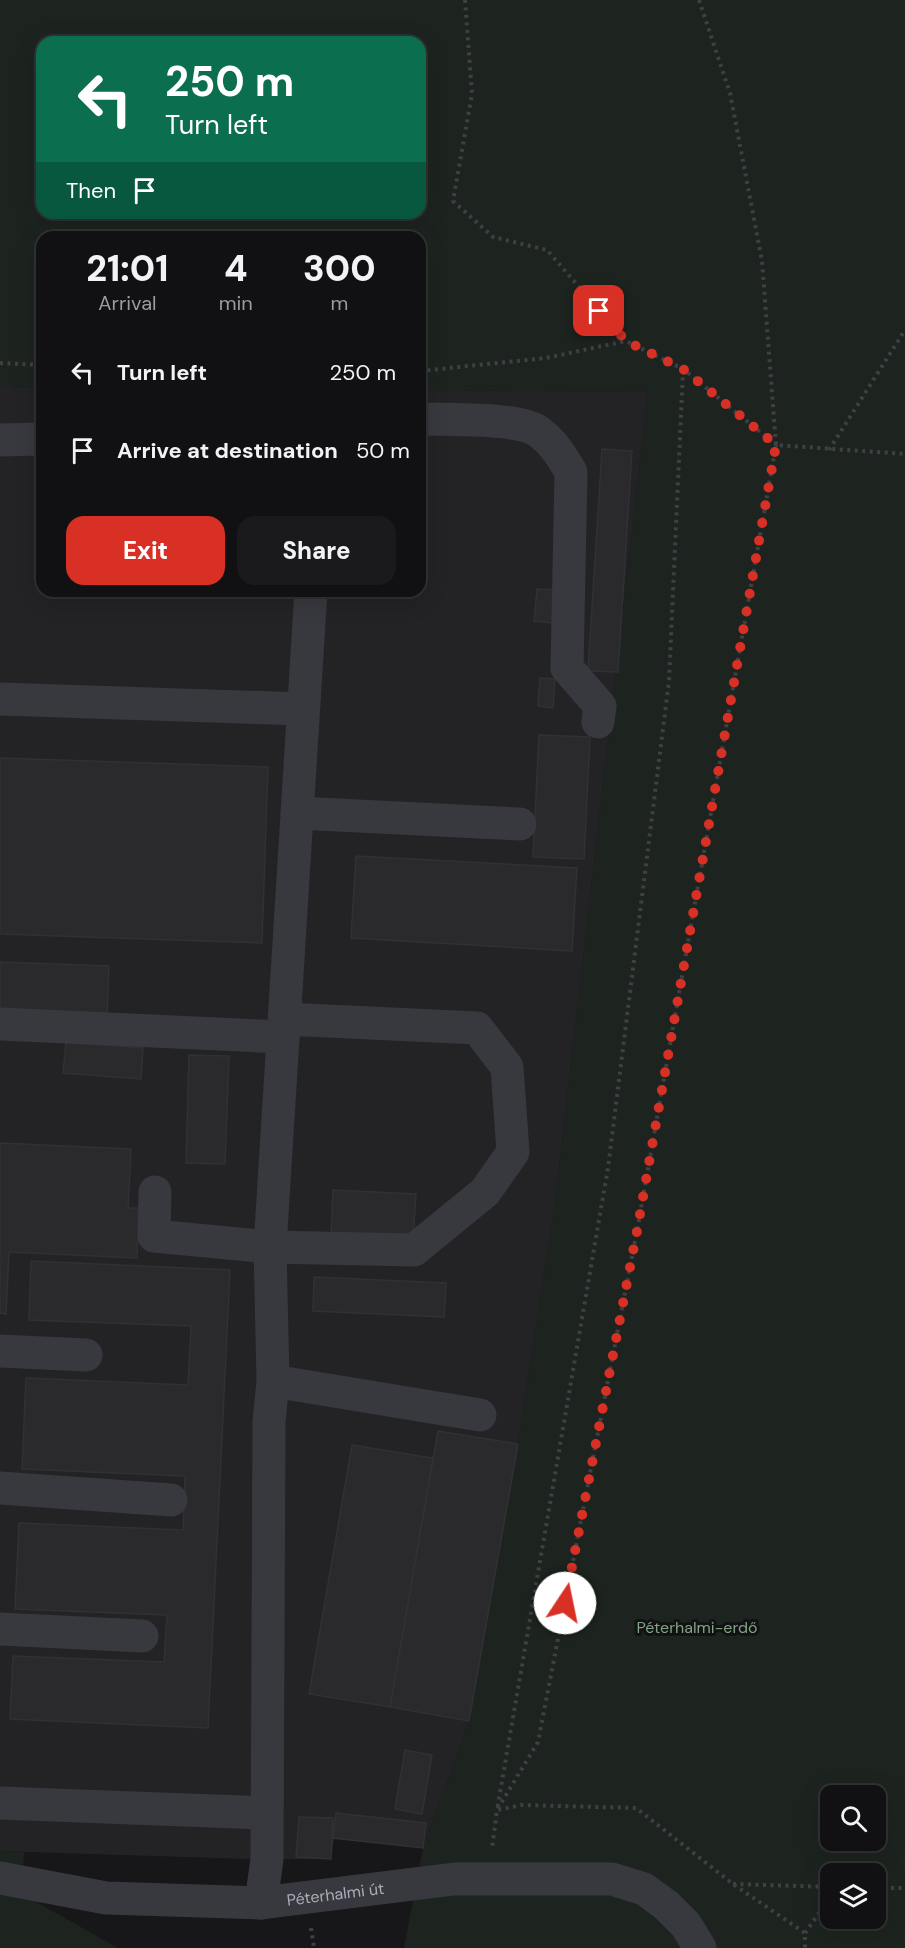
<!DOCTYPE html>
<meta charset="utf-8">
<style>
body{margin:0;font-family:"DM Sans",sans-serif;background:#1a1a1c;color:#f1f3f6;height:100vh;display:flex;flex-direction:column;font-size:22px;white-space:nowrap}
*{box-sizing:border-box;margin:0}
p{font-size:20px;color:#9c9da0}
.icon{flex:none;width:33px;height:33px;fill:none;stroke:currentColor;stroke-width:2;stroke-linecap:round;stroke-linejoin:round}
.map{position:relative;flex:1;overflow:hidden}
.details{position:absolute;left:36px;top:231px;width:390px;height:366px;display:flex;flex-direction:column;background:#111113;border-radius:18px;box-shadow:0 6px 24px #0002,0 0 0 2px #303133}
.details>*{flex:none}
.guide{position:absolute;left:36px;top:36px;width:390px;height:183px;border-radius:18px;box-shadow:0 6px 24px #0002,0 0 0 2px #303133;background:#0b6e4f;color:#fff;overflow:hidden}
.fabs{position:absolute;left:820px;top:1785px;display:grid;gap:12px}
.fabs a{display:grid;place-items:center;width:66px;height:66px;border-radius:12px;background:#111113;box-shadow:0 6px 24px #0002,0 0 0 2px #303133;font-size:30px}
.pin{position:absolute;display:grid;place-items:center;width:51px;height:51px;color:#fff;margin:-26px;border-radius:12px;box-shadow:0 3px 9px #0006}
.me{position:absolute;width:66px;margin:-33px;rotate:11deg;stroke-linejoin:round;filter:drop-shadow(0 0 4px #0008)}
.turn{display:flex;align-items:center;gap:21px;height:126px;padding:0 30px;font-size:27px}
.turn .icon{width:78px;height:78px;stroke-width:2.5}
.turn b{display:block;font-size:42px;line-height:51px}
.then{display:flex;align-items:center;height:57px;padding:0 30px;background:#0003;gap:12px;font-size:22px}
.eta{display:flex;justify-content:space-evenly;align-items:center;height:102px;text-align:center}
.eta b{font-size:36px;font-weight:800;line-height:42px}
.button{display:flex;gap:12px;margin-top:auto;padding:12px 30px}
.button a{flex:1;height:69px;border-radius:18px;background:#d93025;color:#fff;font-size:24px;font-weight:800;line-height:69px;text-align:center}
.button a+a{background:#1a1a1c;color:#f1f3f6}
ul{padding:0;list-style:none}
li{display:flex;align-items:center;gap:18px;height:78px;padding:0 30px}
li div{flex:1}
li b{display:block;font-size:22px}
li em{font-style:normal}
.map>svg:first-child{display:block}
.built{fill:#232326}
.green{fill:#1d241f;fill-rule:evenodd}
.building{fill:#2a2a2d;stroke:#313135;stroke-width:1.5}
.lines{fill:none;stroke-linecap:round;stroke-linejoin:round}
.path{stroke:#3e4045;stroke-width:4;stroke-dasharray:3 4.5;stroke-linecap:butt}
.minor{stroke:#38393e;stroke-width:33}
.route{stroke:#d93025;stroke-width:10;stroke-dasharray:0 18}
.labels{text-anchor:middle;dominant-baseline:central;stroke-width:6;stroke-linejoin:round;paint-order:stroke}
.park-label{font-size:16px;fill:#80a484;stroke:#121214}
.street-label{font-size:16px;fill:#a9adb9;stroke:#121214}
</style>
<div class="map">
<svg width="905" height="1948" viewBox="0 0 905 1948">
<rect width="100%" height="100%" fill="#171719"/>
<path class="built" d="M0,386L42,387V591H420V390L648,392L555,1203L518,1444L469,1721L423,1848L334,1839L331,1859H246L0,1851Z"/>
<path class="green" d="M0,0H905V1948H404L423,1848L469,1721L518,1444L555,1203L648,392L420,390V237H42V387L0,386ZM42,42H420V213H42ZM831,1796H876V1840H831ZM831,1874H876V1918H831Z
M0,1851L24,1852L22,1894L118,1948H0Z"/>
<path class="building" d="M602,449L632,451L618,672L588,671Z
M537,589L556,590L553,623L534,621Z
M540,678L555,679L553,708L538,706Z
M539,735L590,737L584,859L533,857Z
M0,758L268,767L262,943L0,934Z
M356,856L577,868L572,951L351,938Z
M0,962L109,966L107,1017L0,1013Z
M66,1042L143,1048L141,1079L63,1073Z
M189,1055L229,1056L225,1164L186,1163Z
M0,1143L131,1149L128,1208H139L137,1258L9,1252L6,1314L0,1313Z
M333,1190L416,1194L413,1238L331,1234Z
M31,1261L230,1270L208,1728L10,1719L13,1656L164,1662L167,1615L15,1609L19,1523L183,1530L185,1476L22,1469L26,1378L188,1385L191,1326L29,1320Z
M314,1277L446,1283L444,1317L313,1311Z
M438,1431L518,1444L469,1721L390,1707Z
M352,1445L433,1458L390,1707L309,1694Z
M405,1750L432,1755L422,1814L395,1809Z
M336,1813L426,1823L423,1848L333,1838Z
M299,1817L333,1818L331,1859L296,1857Z"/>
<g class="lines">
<path class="path" d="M465,0L472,94L453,201L493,237L547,250L626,341L683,369L776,445L637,1231L538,1742L497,1810L492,1849
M699,0L730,93L762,261L776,445L905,454
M0,363L42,365
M683,370L669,681L608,1168L497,1810L522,1805L636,1808L733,1884L805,1933V1948
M420,371L546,358L626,341
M829,450L905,330
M733,1884L831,1887
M876,1888H905
M311,1928L314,1948
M805,1933L831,1896"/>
<g class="minor">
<path d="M420,419C447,420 520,417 539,432C554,443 562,457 571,472L567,668L600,706L598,722"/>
<path d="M0,440L42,439"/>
<path d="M0,699L303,709"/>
<path d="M297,813L520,824"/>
<path d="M0,1024L283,1037"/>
<path d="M155,1192L154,1236L270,1247L414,1250L485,1192L513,1152L507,1067L477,1028L285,1019"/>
<path d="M0,1351L86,1355"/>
<path d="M273,1381L480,1415"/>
<path d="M0,1488L171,1500"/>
<path d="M0,1629L142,1636"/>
<path d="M0,1803L266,1813"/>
<path id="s1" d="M0,1878L106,1898L261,1903L454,1879H612L644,1889L666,1905L686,1925L700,1948"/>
<path d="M261,1903L267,1859L269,1422L273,1381L270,1247L311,591"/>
</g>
</g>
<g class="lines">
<path class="route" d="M565,1603L637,1231L776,445L683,369L626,341L599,311"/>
</g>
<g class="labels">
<g class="park-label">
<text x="697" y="1627">Péterhalmi-erdő</text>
</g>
<g class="street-label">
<text stroke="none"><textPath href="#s1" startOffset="338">Péterhalmi út</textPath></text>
</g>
</g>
</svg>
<div class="fabs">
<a><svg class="icon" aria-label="search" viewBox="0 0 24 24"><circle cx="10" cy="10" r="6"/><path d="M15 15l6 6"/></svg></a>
<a><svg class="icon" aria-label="layers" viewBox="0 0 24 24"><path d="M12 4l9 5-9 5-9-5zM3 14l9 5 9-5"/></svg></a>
</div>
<div class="pin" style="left:599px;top:311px;background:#d93025"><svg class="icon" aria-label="arrive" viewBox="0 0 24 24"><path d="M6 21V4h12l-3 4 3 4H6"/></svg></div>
<svg class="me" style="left:565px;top:1603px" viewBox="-20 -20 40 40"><circle r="19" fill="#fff"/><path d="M0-13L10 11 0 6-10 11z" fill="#d93025"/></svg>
<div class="guide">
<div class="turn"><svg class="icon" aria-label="left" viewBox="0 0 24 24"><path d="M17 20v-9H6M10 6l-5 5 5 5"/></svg><div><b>250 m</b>Turn left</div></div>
<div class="then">Then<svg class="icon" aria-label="arrive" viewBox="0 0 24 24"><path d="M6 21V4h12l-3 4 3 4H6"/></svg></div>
</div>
<section class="details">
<div class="eta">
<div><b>21:01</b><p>Arrival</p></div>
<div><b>4</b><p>min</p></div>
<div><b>300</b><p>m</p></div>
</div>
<ul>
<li><svg class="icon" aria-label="left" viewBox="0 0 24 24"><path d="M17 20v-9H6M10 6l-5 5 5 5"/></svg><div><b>Turn left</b></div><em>250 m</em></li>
<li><svg class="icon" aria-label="arrive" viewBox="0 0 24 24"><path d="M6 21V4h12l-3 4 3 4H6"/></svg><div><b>Arrive at destination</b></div><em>50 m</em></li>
</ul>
<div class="button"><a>Exit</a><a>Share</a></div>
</section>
</div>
